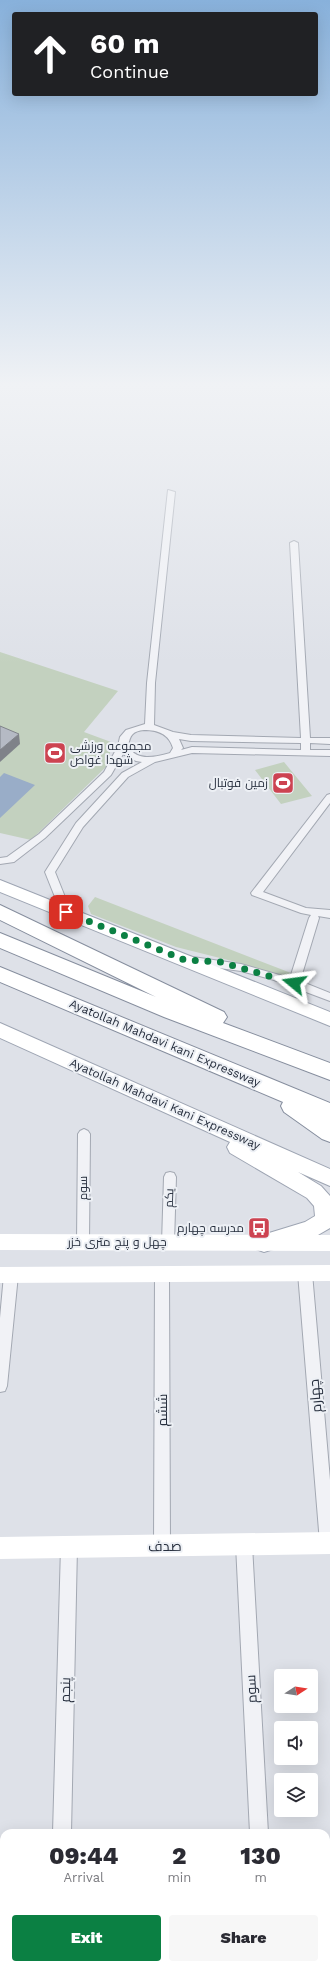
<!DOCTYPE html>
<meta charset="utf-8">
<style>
body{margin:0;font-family:"Work Sans",Cairo,sans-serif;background:#f7f7f7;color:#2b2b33;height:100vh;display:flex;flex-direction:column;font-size:15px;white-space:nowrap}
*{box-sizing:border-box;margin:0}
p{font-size:13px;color:#7c7c81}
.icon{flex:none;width:22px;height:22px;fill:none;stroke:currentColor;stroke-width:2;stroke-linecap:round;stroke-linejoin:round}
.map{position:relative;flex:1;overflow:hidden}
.sheet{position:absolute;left:0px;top:1829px;width:330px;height:140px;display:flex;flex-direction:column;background:#fff;border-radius:12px 12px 0 0;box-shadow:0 4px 16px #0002}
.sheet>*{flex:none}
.guide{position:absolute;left:12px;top:12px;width:306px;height:84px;border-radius:4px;box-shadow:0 4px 16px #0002;background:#202124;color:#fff;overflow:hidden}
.needle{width:26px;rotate:78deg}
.fabs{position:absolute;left:274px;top:1669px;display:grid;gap:8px}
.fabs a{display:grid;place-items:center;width:44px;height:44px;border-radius:4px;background:#fff;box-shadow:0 4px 16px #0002;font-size:20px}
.pin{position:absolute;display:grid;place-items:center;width:34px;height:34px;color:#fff;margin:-17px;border-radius:8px;box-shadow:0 2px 6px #0006}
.me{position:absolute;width:44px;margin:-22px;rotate:286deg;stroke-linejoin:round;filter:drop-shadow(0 0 3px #0008)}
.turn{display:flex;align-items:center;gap:14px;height:84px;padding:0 12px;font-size:18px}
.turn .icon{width:52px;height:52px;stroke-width:2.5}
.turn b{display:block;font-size:28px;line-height:34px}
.eta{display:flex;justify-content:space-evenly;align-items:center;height:68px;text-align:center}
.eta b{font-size:24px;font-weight:800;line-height:28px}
.primary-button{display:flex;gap:8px;margin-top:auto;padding:8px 12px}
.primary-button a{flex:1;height:46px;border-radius:4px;background:#0b8043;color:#fff;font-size:16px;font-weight:800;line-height:46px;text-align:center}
.primary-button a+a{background:#f7f7f7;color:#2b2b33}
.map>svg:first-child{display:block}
.green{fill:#c3d1bf}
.water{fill:#99adc8}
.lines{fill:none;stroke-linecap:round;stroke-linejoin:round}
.street-casing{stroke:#a3a8b2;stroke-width:2}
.primary-casing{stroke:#9ea5b3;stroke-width:2}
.highway-casing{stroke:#868e9e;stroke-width:2}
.street{fill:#f1f2f6;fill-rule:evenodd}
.secondary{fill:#fff;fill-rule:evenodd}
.primary{fill:#fff;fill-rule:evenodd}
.highway{fill:#fff;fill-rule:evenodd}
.shaded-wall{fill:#7f8289}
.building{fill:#b5bac4;stroke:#7f8289}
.route{stroke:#0b8043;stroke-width:7;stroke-dasharray:0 12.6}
.labels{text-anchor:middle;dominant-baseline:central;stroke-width:4;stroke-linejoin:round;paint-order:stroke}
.poi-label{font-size:12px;fill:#272f3e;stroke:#edf0f5;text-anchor:end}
.street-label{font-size:12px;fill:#272f3e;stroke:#edf0f5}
.near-street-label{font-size:14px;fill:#272f3e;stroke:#edf0f5}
</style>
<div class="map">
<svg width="330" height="1969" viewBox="0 0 330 1969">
<rect width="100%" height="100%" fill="#dee1e8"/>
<path class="green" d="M0,652L118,691L84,732L111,742L109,764L31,840L0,833Z
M284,762L312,796L281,804L255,770Z
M95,897L291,973L288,979L240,963L176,947L91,914L88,906Z"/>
<path class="water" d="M4,773L35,785L0,818V777Z"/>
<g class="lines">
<g class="street-casing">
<path id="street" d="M168,490L175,492L155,683L154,725L173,732L191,735L301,738L290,543L294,541L298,543L310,738H330V744L310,743V750H330V756L192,753L155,762L128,777L83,827L55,872L71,912L66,916L61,912L45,872L76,823L122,773L142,762L136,761L123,754L111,775L45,838L14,862L0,864V858L7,857L39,834L104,772L118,746L120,737L126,730L145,724L147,683ZM144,730C158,730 169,734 173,748L170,753C155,757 137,762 128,746C130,735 133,731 144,730ZM179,739L191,741L301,743V750L192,747L181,750L183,748Z
M330,794V803L263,892L306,908L330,910V918L318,916L319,918L300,981L330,993V1001L274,980L241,971L182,963L181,960L182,957L186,956L241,964L290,978L309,918L311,915L301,913L252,895L251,893L327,795Z
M84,1129L88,1131L90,1134L89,1242L88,1246L83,1247L78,1246L77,1242L78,1134L80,1131Z
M170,1172L174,1173L176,1177L174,1243L173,1247L168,1248L163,1247L162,1243L164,1177L166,1173Z
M305,1267L310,1269L312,1273L330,1480V1550L328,1551L323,1548L320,1543L298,1273L300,1269Z
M162,1268L167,1270L169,1274L170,1546L167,1551L162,1554L157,1551L154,1546L155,1274L157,1270Z
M11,1269L16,1271L18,1275L7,1386L5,1391L0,1392V1318L4,1275L6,1271Z
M244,1537L249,1540L252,1545L268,1833H250L236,1545L239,1540Z
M69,1539L74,1542L77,1547L71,1833H53L61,1547L64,1542Z"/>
</g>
<g class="primary-casing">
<path id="primary" d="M0,880L330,1012V1026L0,892Z
M0,1023L330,1169V1186L298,1172L321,1186L330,1196V1228L318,1235L264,1252L256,1249L253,1243L256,1237L305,1222L315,1216L314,1206L307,1198L230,1153L227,1147L230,1142L0,1038Z"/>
</g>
<g class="highway-casing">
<path id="highway" d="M0,905L224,1012L227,1017L223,1023L330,1063V1080L164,1017L0,948V933L156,997L0,920Z
M0,967L330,1103V1142L322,1139L284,1112L281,1106L283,1102L0,982Z"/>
</g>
<use href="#street" class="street"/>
<path class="secondary" d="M0,1234L330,1235V1251L0,1250Z
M330,1265V1281L0,1283V1267Z
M330,1532V1554L0,1559V1537Z
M326,1914H330V1940H326Z
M4,1925V1951L0,1952V1926Z"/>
<use href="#primary" class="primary"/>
<use href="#highway" class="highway"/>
</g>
<path class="shaded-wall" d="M19,734L20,744L0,762V750Z"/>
<path class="building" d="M0,726L19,734L0,750Z"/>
<linearGradient id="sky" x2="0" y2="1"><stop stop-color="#88b1db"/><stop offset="0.58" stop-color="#f0f2f5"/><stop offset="1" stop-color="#f0f2f5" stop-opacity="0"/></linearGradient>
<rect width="330" height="664" fill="url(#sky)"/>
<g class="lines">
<path class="route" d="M66,912L185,960L220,962L294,983"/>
</g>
<defs>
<g id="stadium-square" transform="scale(1.15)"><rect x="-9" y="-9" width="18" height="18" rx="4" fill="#cd4351" stroke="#edf0f5"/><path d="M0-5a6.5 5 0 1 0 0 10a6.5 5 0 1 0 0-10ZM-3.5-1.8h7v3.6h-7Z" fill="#fff"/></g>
<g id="bus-square" transform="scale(1.15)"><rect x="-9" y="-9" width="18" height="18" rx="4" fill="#cd4351" stroke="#edf0f5"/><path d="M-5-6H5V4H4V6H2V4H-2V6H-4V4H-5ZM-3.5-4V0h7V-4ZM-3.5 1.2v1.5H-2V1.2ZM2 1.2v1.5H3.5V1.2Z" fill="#fff"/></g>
</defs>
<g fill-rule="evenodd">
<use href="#stadium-square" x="55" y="753"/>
<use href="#stadium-square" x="283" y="783"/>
<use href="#bus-square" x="259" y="1228"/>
</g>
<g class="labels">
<g class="poi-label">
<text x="70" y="746" text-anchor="start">مجموعه ورزشی<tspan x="70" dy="14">شهدا غواص</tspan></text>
<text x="268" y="783">زمین فوتبال</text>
<text x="244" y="1228">مدرسه چهارم</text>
</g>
<g class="street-label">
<text transform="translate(165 1043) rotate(23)">Ayatollah Mahdavi kani Expressway</text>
<text transform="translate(165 1104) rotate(24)">Ayatollah Mahdavi Kani Expressway</text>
<text transform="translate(83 1188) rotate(-90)">سوم</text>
<text transform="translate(169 1198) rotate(-88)">یکم</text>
<text x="117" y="1242">چهل و پنج متری خزر</text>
</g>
<g class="near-street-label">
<text transform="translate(315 1396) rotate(-95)">چهارم</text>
<text transform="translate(162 1410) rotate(-90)">ششم</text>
<text transform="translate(165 1546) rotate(-1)">صدف</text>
<text transform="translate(251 1689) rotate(-93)">سوم</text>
<text transform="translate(65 1690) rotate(-89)">پنجم</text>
</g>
</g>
</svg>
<div class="fabs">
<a><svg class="needle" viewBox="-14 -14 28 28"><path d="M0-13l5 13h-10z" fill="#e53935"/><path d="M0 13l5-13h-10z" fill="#7c7c81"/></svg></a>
<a><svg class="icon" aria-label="sound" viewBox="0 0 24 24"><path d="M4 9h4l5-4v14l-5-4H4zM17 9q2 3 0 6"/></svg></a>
<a><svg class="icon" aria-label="layers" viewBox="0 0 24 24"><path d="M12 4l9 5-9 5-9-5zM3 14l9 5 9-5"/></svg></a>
</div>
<div class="pin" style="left:66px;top:912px;background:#d93025"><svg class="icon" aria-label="arrive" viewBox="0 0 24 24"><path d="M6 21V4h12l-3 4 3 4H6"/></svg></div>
<svg class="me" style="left:294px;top:983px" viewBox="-20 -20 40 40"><path d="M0-17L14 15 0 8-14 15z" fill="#0b8043" stroke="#fff" stroke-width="4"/></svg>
<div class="guide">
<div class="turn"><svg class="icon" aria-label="ahead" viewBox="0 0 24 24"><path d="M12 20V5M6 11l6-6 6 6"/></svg><div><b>60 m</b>Continue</div></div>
</div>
<section class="sheet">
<div class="eta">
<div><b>09:44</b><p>Arrival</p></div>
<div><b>2</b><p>min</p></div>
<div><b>130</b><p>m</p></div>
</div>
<div class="primary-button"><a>Exit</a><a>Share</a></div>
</section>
</div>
